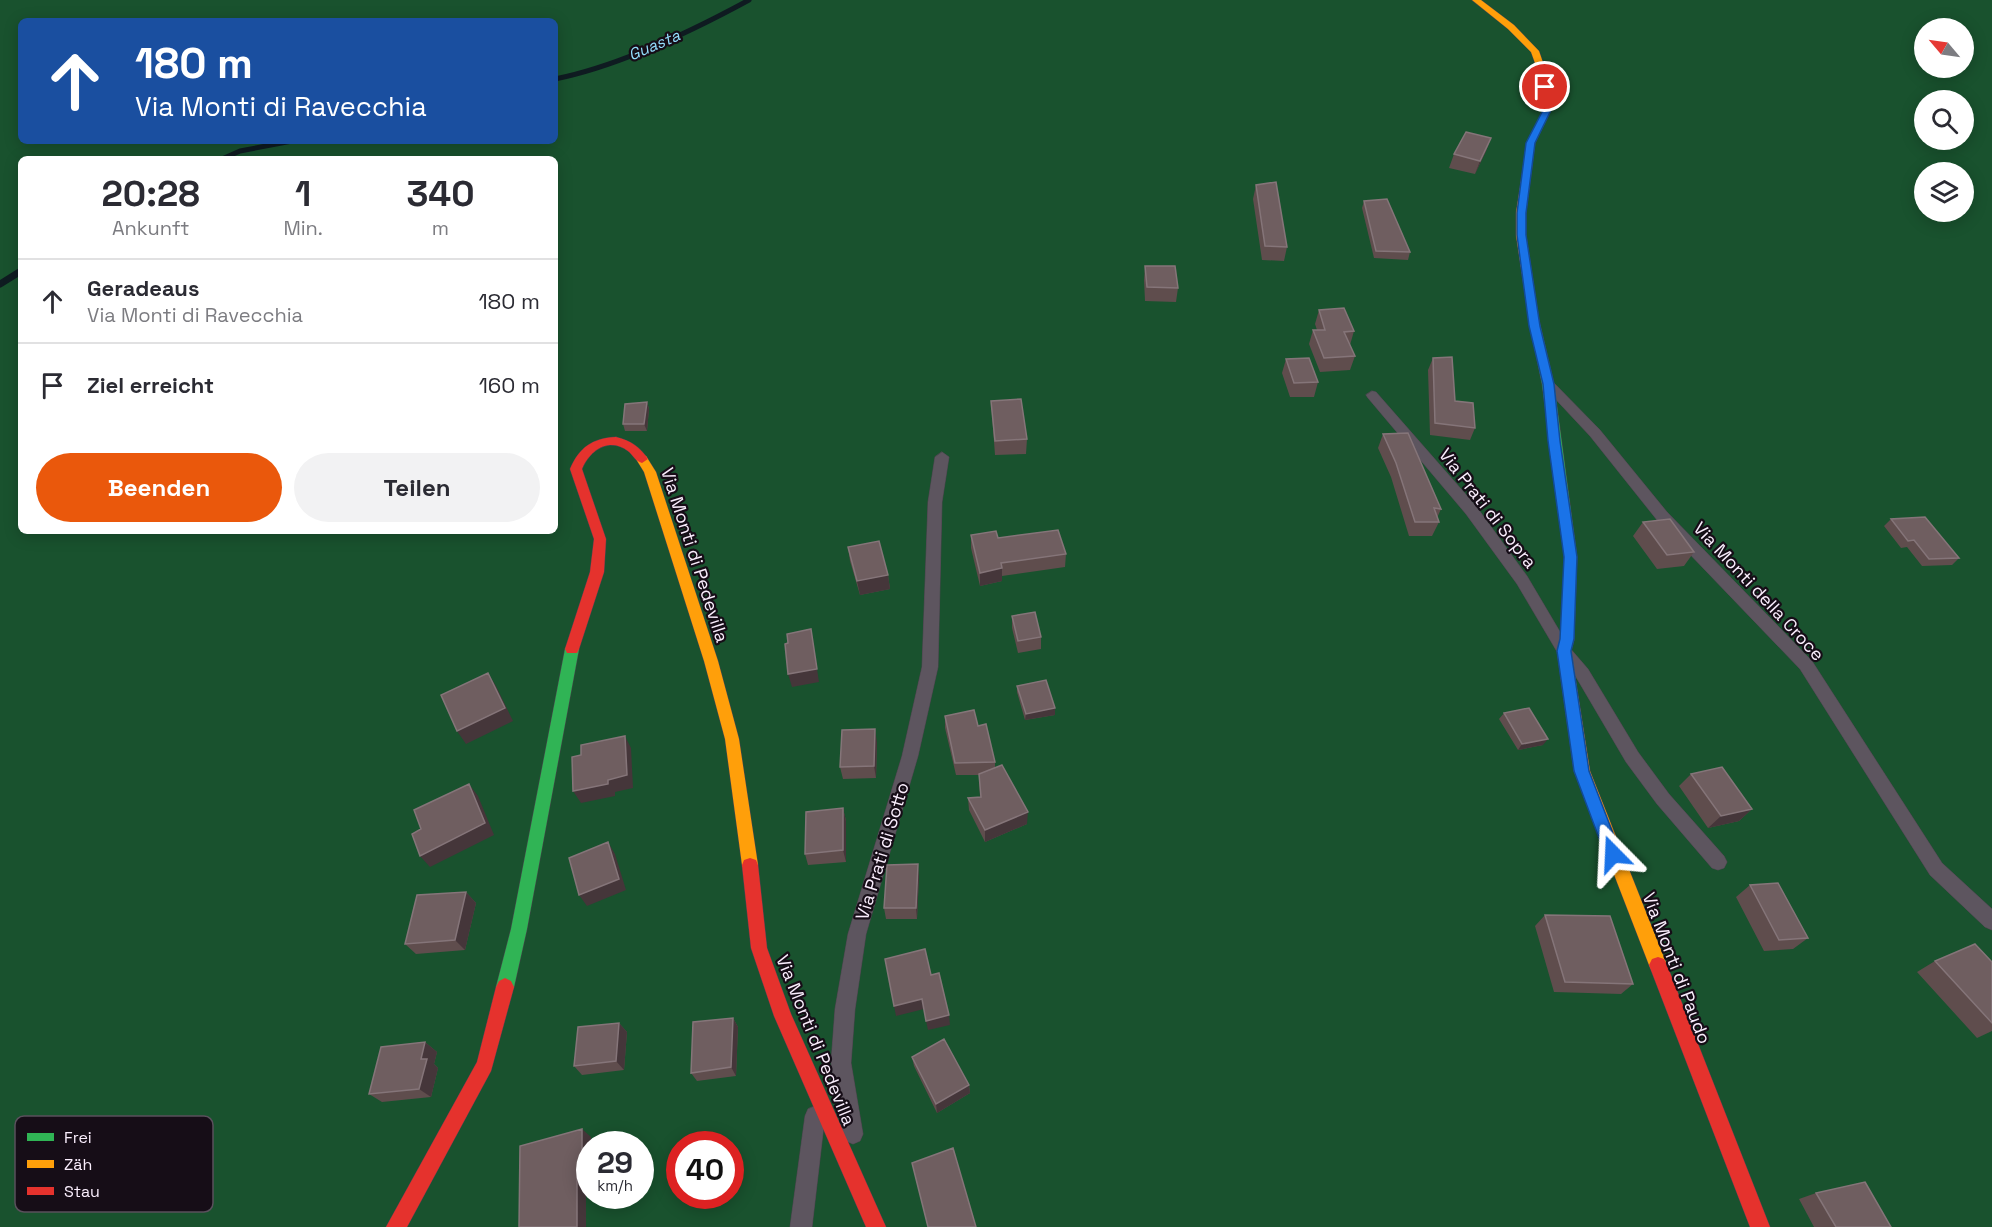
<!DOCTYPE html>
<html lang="de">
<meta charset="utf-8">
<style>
:root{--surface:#fff;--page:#f2f2f3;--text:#2b2b33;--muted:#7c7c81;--line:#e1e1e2;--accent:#ea580c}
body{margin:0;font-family:"Space Grotesk",sans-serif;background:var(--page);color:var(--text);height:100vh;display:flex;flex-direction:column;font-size:22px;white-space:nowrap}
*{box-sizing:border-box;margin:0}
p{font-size:20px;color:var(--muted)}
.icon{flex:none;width:33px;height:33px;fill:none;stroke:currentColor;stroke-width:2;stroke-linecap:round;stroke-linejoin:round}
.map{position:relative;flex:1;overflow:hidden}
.drawer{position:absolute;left:18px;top:156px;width:540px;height:378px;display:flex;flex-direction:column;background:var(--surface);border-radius:9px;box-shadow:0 3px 15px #0003}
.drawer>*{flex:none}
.banner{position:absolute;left:18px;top:18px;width:540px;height:126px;border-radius:9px;box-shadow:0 3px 15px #0003;background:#1a4fa0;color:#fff;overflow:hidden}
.needle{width:39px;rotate:299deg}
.fabs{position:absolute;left:1914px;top:18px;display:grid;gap:12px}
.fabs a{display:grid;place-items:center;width:60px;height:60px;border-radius:50%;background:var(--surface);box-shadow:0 3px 15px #0003;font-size:30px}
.speed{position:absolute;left:576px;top:1131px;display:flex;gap:12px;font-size:30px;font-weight:700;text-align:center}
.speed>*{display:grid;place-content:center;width:78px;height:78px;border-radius:50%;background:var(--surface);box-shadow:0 3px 15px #0003;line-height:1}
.speed small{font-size:15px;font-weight:400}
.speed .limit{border:9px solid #d22;background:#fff;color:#111}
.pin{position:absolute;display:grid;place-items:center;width:51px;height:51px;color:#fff;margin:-26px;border:3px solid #fff;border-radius:50%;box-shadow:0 2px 6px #0007}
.me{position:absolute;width:66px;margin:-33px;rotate:339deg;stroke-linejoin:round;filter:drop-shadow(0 0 4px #0008)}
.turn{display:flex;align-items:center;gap:21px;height:126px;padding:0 18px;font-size:27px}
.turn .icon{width:78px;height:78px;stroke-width:2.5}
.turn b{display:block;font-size:42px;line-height:51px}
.eta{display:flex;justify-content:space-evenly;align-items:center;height:102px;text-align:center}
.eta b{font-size:36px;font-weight:800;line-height:42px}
.primary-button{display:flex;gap:12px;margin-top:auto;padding:12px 18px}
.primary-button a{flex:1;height:69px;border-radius:36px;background:var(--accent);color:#fff;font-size:24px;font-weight:800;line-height:69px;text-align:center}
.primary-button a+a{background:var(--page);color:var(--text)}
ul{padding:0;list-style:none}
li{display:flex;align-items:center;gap:18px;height:84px;padding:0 18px;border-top:2px solid var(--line)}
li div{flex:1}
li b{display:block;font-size:22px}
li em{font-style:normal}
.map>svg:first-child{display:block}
</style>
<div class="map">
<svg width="1992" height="1227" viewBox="0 0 1992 1227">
<rect width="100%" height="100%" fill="#302532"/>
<path fill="#19522e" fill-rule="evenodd" d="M0,0H1992V1227H0ZM21,21H555V141H21ZM1924,28H1964V68H1924ZM1924,100H1964V140H1924ZM21,159H555V531H21ZM1924,172H1964V212H1924ZM590,1144H640V1196H590ZM680,1144H730V1196H680Z"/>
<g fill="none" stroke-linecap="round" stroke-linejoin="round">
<path stroke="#0f1b21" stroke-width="5" d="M555,79C619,66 692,31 749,0
M222,159L240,151L292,141"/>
<path stroke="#0f1b21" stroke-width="7" d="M0,284L21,271"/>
<g stroke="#4d444f" stroke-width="1">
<path id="lane" d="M1550,382L1554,383L1600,430L1667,512L1812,661L1942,863L1992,909V930L1985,927L1930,875L1800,669L1657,520L1590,436L1546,389L1544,386L1546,383Z
M1372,391L1376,392L1476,506L1527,576L1569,647L1588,669L1638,752L1669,794L1724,856L1727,862L1724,868L1718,870L1712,868L1657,804L1626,762L1576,677L1559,655L1517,584L1466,514L1368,398L1366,395Z
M942,452L949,457L942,502L938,667L918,756L866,934L855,1009L851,1063L863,1134L860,1141L853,1144L846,1141L843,1134L831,1063L835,1009L848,934L902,756L922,667L928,502L935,457Z
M815,1106L822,1109L825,1116L812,1227H790L805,1116L808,1109Z"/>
</g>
<g stroke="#4d444f" stroke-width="1">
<path id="fast" d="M1534,317L1539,320L1554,384L1577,557L1574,640L1572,644H1562L1560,640L1565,557L1542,384L1529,320Z
M572,643L577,645L579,649L527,929L514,987L511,993L505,996L499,993L496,987L511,929L565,649L567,645Z"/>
</g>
<g stroke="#4d444f" stroke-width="1">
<path id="slow" d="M1472,0H1481L1514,25L1539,51L1547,74L1551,110L1535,143L1526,213V235L1539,320L1534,323L1529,320L1516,235V213L1527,143L1543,110L1539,74L1531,52L1508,29Z
M642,455L646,456L656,472L718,661L739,739L758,865L756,870L750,872L744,870L742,865L725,739L704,661L644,472L636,459Z
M1567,635L1572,636L1574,640L1571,651L1590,771L1667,965L1664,971L1658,973L1652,971L1649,965L1574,771L1557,651L1562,636Z"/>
</g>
<g stroke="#4d444f" stroke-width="1">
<path id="jam" d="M616,437C631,441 639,446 648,459L642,463C635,461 633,455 628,451C609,437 590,450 582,469L606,539L604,572L579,649L577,653H567L565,649L590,572L594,539L570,469C579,448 592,438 616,437Z
M750,858L756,860L758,865L767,948L791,1014L886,1227H866L774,1016L751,948L742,865L744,860Z
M1658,957L1664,959L1667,965L1770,1227H1750L1649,965L1652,959Z
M505,978L511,981L514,987L491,1071L407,1227H386L477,1062L496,987L499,981Z"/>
</g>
<use href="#lane" fill="#5d555f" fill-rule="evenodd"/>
<use href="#fast" fill="#30b455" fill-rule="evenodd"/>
<use href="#slow" fill="#ff9f0a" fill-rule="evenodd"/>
<use href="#jam" fill="#e5322d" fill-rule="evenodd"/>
</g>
<path fill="#5f4d4d" d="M1491,138L1486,151L1475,174L1449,168L1454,154Z
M1256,185L1287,247L1284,261L1262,260L1253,199Z
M1364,201L1410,252L1408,260L1374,258L1362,208Z
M1145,266L1178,288L1176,302L1145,301L1144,280Z
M1319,310L1354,331L1350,345L1355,356L1350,370L1320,372L1309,344L1313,330H1317L1315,324Z
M1433,358L1455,401L1475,428L1470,440L1430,435L1428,370Z
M1286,359L1318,382L1314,397H1290L1282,373Z
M991,401L1027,439L1026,454L995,455L992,415Z
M647,402L649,409L647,431H625L623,424Z
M1383,434L1441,509L1437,518L1439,522L1432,536H1409L1391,477L1378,448Z
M1891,519L1959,558L1952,565L1922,566L1907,547L1901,548L1884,526Z
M1643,522L1694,552L1684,566L1657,569L1633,536Z
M971,535L998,538L1066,554L1065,567L1002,576V581L980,586L971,548Z
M848,547L888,575L890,589L860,595L850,561Z
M1012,616L1041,637V649L1018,653L1012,628Z
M1017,686L1055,715L1025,720L1017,692Z
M1504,713L1543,745L1518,750L1499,719Z
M945,716L978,726L995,762V768L1027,824L985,842L969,810L968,798L980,797L979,775H956L945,728Z
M877,742L876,778L843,779L840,767Z
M1691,774L1752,809L1739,821L1708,828L1679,786Z
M843,808L846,821V862L808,865L805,854Z
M919,876L917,919H886L884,908Z
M1750,885L1808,938L1793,949L1764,951L1736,897Z
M466,892L476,903L465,950L416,954L405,944Z
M1545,915L1633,984L1621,994L1554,992L1535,926Z
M1935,961L1992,962V1031L1977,1038L1917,972Z
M733,1018L738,1027L736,1076L697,1081L691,1073Z
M619,1023L627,1032L624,1070L582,1075L574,1066Z
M425,1042L437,1052L434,1064L438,1068L431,1097L382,1102L369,1094Z
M912,1057L969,1085L970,1093L937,1113L914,1066Z
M1816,1193L1891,1227H1814L1799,1199Z"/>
<path fill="#45363a" d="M1491,138L1486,151L1475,174L1480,161Z
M647,402L649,409L647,431L644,424Z
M1002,568V581L980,586V573Z
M888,575L890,589L860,595L857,581Z
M811,629L819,682L792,687L788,674Z
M488,673L496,686L513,721L466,744L457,731Z
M1055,708V715L1025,720L1026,714Z
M875,729L877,742L876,778L874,766Z
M625,736L631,748L633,788L615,792V796L581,803L573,791Z
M1548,739L1543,745L1518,750L1522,744Z
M469,784L478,796L494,835L430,867L420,856Z
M843,808L846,821V862L843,850Z
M1752,809L1739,821L1708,828L1721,816Z
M1028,812L1027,824L985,842V830Z
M608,842L615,854L626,890L587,906L579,895Z
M918,864L919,876L917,919L916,908Z
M466,892L476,903L465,950L455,940Z
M922,999L924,1009L896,1016L894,1006Z
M949,1015L950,1025L928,1030L926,1021Z
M733,1018L738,1027L736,1076L731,1067Z
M619,1023L627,1032L624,1070L616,1061Z
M425,1042L437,1052L434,1064L438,1068L431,1097L419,1089L421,1059Z
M969,1085L970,1093L937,1113L936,1104Z
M582,1129L591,1137V1144H590V1175L586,1176V1227H577V1169Z"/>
<path fill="#6f5e60" stroke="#857579" stroke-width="1.5" d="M1466,132L1491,138L1480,161L1454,154Z
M1276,182L1287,247L1265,246L1256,185Z
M1387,199L1410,252L1376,251L1364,201Z
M1145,266H1175L1178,288L1147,287Z
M1344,308L1354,331L1344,332L1355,356L1324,358L1313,330H1325L1319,310Z
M1452,357L1455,401L1473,403L1475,428L1435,423L1433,358Z
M1309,358L1318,382L1294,383L1286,359Z
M1021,399L1027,439L995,441L991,401Z
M647,402L644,424H623L625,404Z
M1408,433L1441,509L1434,508L1439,522H1415L1396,463L1383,434Z
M1925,517L1959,558L1929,559L1914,540L1908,541L1891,519Z
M1670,519L1694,552L1667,555L1643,522Z
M1058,530L1066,554L1001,563L1002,568L980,573L971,535L996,531L998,538Z
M879,541L888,575L857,581L848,547Z
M1035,612L1041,637L1018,641L1012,616Z
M811,629L817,669L788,674L785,644L788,643L787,634Z
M488,673L505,708L457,731L441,695Z
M1046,680L1055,708L1026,714L1017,686Z
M1529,708L1548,739L1522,744L1504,713Z
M974,710L978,726L986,724L995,762L955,763L945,716Z
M875,729L874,766L840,767L842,730Z
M625,736L627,775L608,780V784L573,791L572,757L581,755V745Z
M1002,765L1028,812L985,830L968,798L981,797L979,774Z
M1722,767L1752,809L1721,816L1691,774Z
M469,784L485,823L420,856L412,834L421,829L414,810Z
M843,808V850L805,854L806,812Z
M608,842L619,879L579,895L569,858Z
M918,864L916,908H884L887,865Z
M1778,883L1808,938L1779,940L1750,885Z
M466,892L455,940L405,944L417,895Z
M1545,915L1610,916L1633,984L1565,982Z
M1975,944L1992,962V1023L1935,961Z
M925,949L931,975L939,973L949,1015L926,1021L922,999L894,1006L885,959Z
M733,1018L731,1067L691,1073L693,1022Z
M619,1023L616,1061L574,1066L578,1027Z
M944,1039L969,1085L936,1104L912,1057Z
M425,1042L421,1059H427L419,1089L369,1094L381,1047Z
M582,1129V1168L577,1169V1227H519L520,1146Z
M953,1148L976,1227H928L912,1163Z
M1865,1182L1891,1227H1836L1816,1193Z"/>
<path fill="#1a73e8" stroke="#114b97" stroke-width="1.5" d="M1545,85L1549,87L1551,110L1535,143L1526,213V235L1540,326L1554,384L1560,441L1577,557L1574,639L1571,651L1589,771L1621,854L1619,859L1613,861L1608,859L1605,854L1574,771L1557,651L1560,639L1564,557L1548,441L1543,384L1529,326L1517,235V213L1526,143L1543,110L1541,87Z"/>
<g text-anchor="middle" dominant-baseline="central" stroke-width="4.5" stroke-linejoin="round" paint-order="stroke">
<g font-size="16" font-style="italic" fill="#93defc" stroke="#160d17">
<text transform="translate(654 45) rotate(-23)">Guasta</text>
</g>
<g font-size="18" fill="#faeefd" stroke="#160d17">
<text transform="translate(1488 508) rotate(52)">Via Prati di Sopra</text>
<text transform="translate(695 555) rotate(72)">Via Monti di Pedevilla</text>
<text transform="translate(1759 591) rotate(47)">Via Monti della Croce</text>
<text transform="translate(882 851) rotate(-73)">Via Prati di Sotto</text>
<text transform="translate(1677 968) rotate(69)">Via Monti di Paudo</text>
<text transform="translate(816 1040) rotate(68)">Via Monti di Pedevilla</text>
</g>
</g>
<rect x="15" y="1116" width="198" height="96" rx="9" fill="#160d17" stroke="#5a505c" stroke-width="1.5"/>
<rect x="27" y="1133" width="27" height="8" fill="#30b455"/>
<rect x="27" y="1160" width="27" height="8" fill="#ff9f0a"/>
<rect x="27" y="1187" width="27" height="8" fill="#e5322d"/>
<g font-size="16" fill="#faeefd">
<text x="64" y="1143">Frei</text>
<text x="64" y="1170">Zäh</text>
<text x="64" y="1197">Stau</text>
</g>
</svg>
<div class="fabs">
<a><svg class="needle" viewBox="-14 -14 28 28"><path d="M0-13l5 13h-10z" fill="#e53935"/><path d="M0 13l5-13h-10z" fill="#7c7c81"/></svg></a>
<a><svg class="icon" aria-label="search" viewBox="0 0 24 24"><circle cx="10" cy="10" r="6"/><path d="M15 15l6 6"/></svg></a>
<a><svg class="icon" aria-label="layers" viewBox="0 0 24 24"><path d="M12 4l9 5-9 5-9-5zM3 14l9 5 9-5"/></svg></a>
</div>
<div class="speed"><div>29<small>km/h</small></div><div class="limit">40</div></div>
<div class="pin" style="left:1545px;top:87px;background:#d93025"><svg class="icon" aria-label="arrive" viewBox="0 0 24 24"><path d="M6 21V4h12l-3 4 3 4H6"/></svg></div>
<svg class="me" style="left:1613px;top:854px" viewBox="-20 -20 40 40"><path d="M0-17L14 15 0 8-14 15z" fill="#1a73e8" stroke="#fff" stroke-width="4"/></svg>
<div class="banner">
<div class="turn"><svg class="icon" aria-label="ahead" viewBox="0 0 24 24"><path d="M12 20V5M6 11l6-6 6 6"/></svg><div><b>180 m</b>Via Monti di Ravecchia</div></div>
</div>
<section class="drawer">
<div class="eta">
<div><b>20:28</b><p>Ankunft</p></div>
<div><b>1</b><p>Min.</p></div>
<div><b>340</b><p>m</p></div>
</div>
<ul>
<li><svg class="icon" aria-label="ahead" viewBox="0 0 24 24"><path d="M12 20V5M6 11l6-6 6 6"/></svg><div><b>Geradeaus</b><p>Via Monti di Ravecchia</p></div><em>180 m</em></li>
<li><svg class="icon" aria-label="arrive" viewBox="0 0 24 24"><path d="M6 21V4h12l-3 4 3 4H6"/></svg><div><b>Ziel erreicht</b></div><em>160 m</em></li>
</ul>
<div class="primary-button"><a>Beenden</a><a>Teilen</a></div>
</section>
</div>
